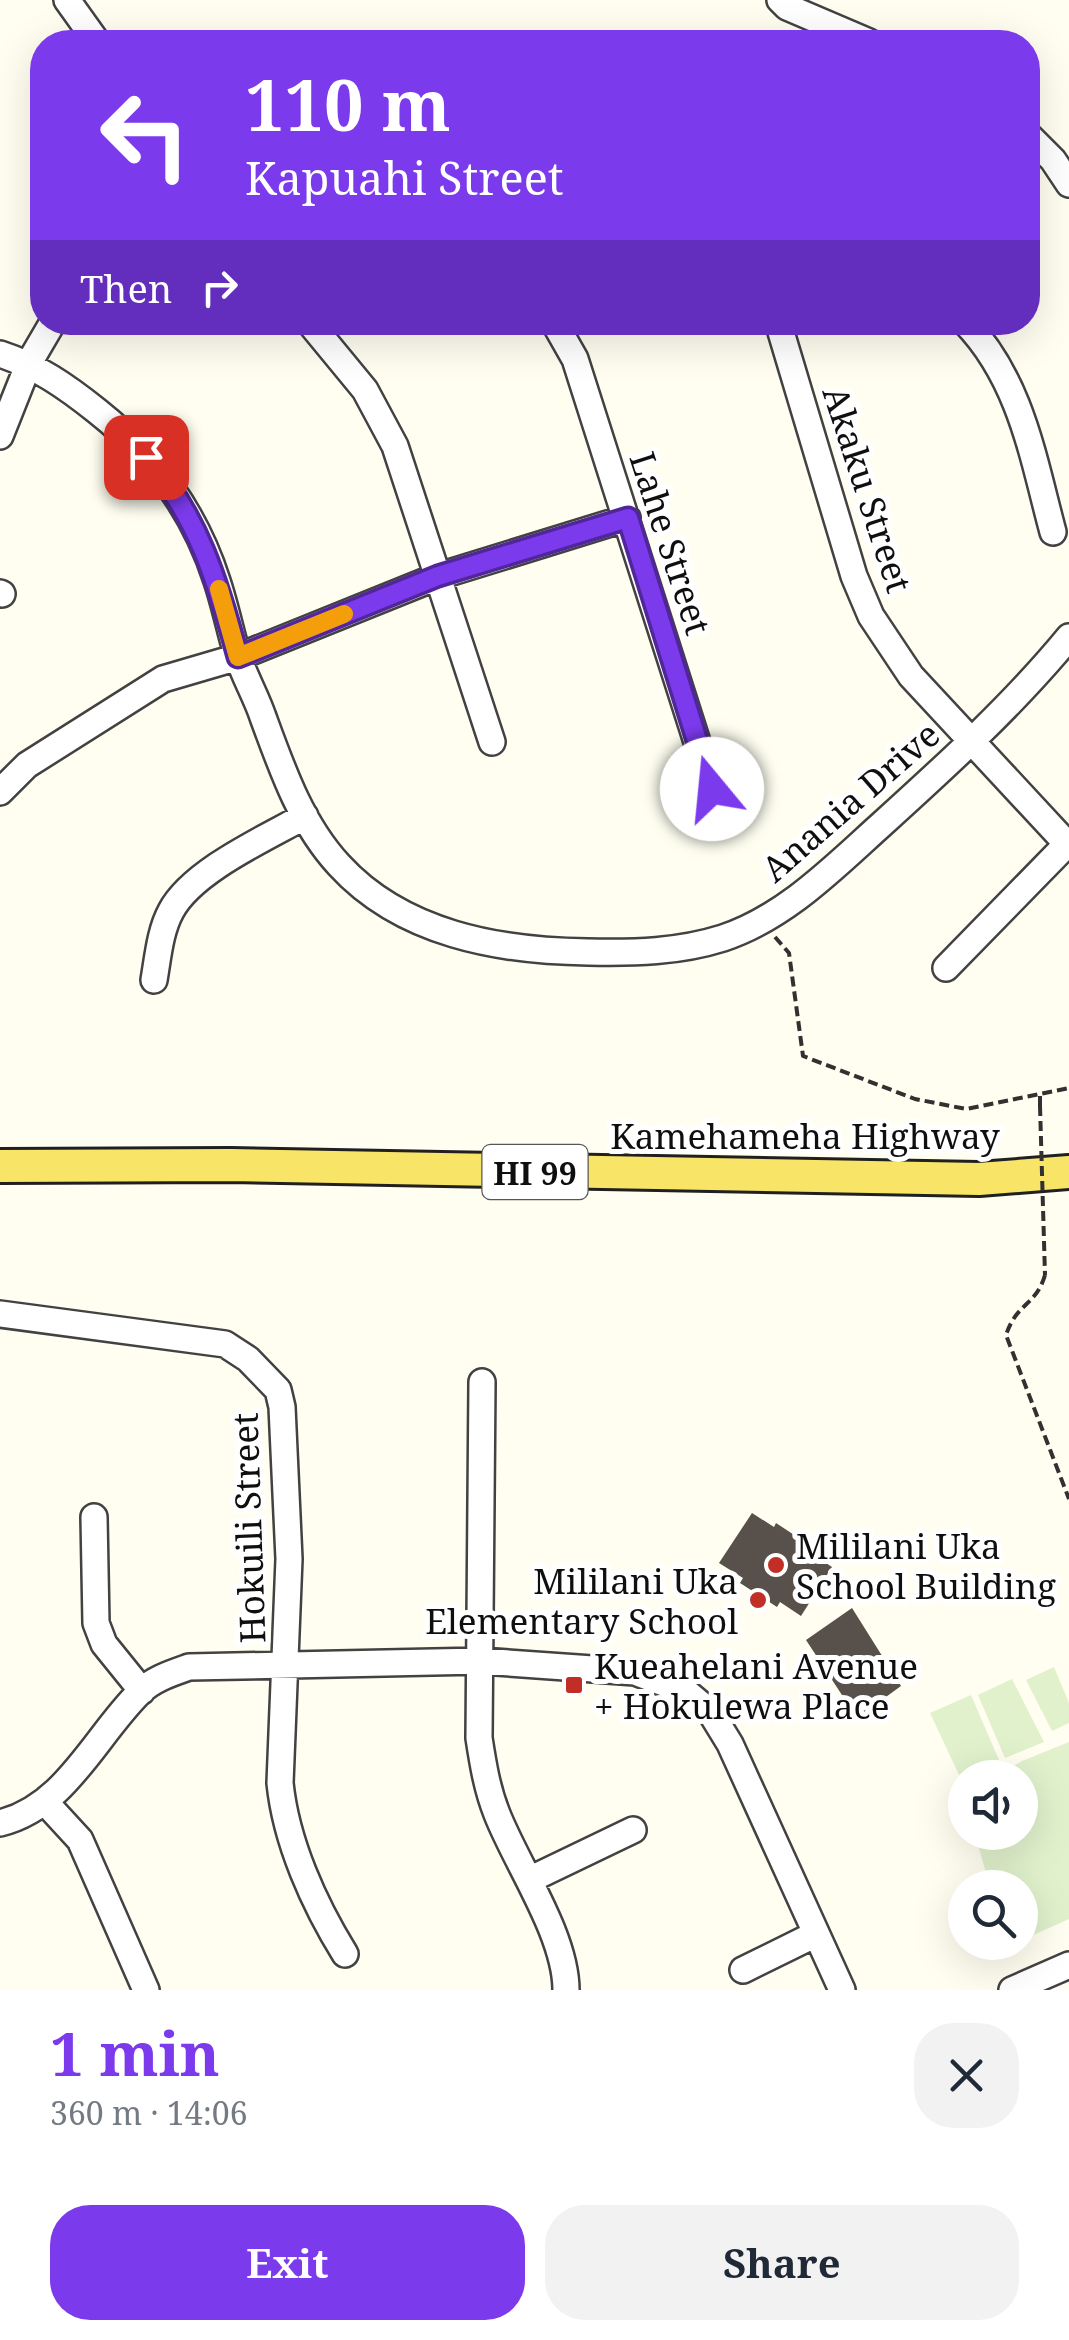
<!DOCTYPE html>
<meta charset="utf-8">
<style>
:root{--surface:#fff;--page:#f2f2f3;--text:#1f2937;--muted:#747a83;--accent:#7c3aed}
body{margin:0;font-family:"Noto Serif",serif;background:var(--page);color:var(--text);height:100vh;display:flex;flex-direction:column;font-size:38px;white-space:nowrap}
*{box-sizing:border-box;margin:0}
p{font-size:32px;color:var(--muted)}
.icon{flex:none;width:55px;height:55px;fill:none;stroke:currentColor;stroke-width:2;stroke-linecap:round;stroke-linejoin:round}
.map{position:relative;height:1990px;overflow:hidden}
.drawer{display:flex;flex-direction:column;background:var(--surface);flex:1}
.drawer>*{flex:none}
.hud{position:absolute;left:30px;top:30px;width:1010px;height:305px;border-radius:40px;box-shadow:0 10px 40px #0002;background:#7c3aed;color:#fff;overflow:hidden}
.controls{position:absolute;left:948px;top:1760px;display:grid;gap:20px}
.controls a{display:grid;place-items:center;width:90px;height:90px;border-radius:50%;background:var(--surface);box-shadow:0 10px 40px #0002;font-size:50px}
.pin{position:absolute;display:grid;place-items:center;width:85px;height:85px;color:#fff;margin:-42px;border-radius:20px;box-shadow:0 5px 15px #0006}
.me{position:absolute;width:110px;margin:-55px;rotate:343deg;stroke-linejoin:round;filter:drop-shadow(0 0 8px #0008)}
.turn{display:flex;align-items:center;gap:35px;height:210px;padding:0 50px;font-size:45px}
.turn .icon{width:130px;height:130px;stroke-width:2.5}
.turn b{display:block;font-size:70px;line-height:85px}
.then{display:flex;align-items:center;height:95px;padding:0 50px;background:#0003;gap:20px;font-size:38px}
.round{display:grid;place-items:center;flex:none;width:105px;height:105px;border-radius:40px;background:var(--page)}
.summary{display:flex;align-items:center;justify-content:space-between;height:170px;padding:0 50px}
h1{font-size:60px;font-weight:700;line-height:75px;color:var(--accent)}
.button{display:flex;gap:20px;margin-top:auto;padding:20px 50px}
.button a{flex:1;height:115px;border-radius:40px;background:var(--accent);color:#fff;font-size:40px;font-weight:700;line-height:115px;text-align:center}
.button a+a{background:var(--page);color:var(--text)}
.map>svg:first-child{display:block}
</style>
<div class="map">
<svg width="1069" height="1990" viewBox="0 0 1069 1990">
<rect width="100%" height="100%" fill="#fffef1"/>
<path fill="#e0f1cc" d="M1054,1667L1069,1703V1723L1052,1731L1026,1680Z
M1012,1679L1044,1742L1005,1758L978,1695Z
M971,1695L999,1760L960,1777L930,1713Z
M1069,1742V1919L1020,1941V1888L990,1887L977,1841L978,1833L1020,1832V1778L995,1777L1022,1761Z"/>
<path fill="#58514b" d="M752,1513L774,1527L776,1523L814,1548L811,1553L832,1567L801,1616L780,1602L777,1607L740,1583L743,1578L719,1563Z
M852,1608L901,1686L857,1718L806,1640Z"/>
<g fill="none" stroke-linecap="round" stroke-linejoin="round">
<g stroke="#424242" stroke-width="30">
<path id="minor" d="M67,0L97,42
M780,0L787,7L869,42
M1028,135L1053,160L1069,184
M309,322L365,390L395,446L492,742
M554,322L575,359L712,789
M778,322L854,576L871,616L911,676L1069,846
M965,322C1021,380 1033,458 1053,532
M0,354C37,366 67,387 97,411C154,456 195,512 217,581C225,605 230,630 237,654C244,676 256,696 263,717C282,769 301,824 339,865C402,934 499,951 588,952C634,953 679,952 723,938C786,917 834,867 882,824C947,765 1013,705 1069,637
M0,436L29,363L53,322
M0,593L2,594
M0,792L27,765L163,679L238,657L439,576L627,518
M946,968L1069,842
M154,980C158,957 160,931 171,911C192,871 266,838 305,816
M0,1314L225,1344L248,1359L278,1390L282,1407L289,1559L280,1783C286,1842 314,1904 345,1954
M482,1382L479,1738C483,1764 487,1789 497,1814C517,1865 566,1935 566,1990
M94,1517L96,1623L104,1644L142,1691
M46,1803L80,1840L146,1990
M0,1823C66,1807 95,1736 140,1692C153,1679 172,1673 189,1667L481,1661L635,1672L685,1691L711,1713L730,1744L842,1990
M529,1880L633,1830
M743,1970L814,1935
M1012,1990L1069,1965"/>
</g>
<g stroke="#202020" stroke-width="38">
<path id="major" d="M0,1166L231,1165L979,1179L1069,1172"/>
</g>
<path stroke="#313131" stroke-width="4" stroke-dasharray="10 5" stroke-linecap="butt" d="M775,937L789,953L803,1056L915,1099L966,1109L1069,1088
M1040,1106V1093
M1045,1275C1036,1306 1017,1302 1006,1335L1069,1499"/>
<use href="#minor" stroke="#fff" stroke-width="25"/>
<use href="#major" stroke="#f8e467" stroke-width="32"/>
<path stroke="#313131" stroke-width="4" stroke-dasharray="10 5" stroke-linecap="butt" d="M1040,1106L1045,1275"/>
</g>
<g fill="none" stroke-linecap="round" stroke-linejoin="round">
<g stroke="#51269a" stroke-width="25">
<path id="route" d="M146,457C198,515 218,583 238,657L438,576L628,518L712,789"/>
</g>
<use href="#route" stroke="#7c3aed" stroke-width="18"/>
<path stroke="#f59e0b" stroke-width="18" d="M219,589L238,657L344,614"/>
</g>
<g fill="#c02e26" stroke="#fff" stroke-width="4">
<circle cx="776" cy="1565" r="10"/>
<circle cx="758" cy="1600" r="10"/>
<rect x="564" y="1675" width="20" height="20" rx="5"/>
</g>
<g text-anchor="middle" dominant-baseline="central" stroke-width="10" stroke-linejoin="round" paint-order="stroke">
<rect fill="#fff" stroke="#575757" stroke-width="2.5" x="482.5" y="1145" width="105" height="54" rx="8"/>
<g font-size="32" font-weight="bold" fill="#0f0f0f">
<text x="535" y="1172">HI 99</text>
</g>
<g font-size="35" fill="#0f0f0f" stroke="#fff">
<text transform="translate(868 489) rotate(72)">Akaku Street</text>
<text transform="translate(671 543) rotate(72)">Lahe Street</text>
<text transform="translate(850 801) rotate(-41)">Anania Drive</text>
<text x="805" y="1135">Kamehameha Highway</text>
<text transform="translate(248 1528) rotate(-92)">Hokuili Street</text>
</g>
<g font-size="35" fill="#0f0f0f" stroke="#fff" text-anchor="start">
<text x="796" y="1545">Mililani Uka<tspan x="796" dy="40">School Building</tspan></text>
<text x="738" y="1580" text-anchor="end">Mililani Uka<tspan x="738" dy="40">Elementary School</tspan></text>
<text x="594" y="1665">Kueahelani Avenue<tspan x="594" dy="40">+ Hokulewa Place</tspan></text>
</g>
</g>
</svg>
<div class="controls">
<a><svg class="icon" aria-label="sound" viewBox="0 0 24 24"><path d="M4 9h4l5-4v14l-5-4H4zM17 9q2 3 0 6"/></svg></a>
<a><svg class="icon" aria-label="search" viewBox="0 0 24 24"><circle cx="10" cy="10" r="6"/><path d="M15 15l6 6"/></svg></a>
</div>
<div class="pin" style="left:146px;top:457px;background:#d93025"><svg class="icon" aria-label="arrive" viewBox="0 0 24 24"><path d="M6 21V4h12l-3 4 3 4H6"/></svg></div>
<svg class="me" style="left:712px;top:789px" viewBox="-20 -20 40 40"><circle r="19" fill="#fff"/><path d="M0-13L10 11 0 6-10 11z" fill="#7c3aed"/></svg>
<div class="hud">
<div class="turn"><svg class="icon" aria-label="left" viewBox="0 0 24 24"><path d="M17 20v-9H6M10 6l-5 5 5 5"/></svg><div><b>110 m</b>Kapuahi Street</div></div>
<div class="then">Then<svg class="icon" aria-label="right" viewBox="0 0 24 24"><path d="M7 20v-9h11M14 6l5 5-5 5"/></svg></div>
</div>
</div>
<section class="drawer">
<div class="summary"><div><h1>1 min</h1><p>360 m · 14:06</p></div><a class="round"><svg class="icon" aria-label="close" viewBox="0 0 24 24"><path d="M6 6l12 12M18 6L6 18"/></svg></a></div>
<div class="button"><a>Exit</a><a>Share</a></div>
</section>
